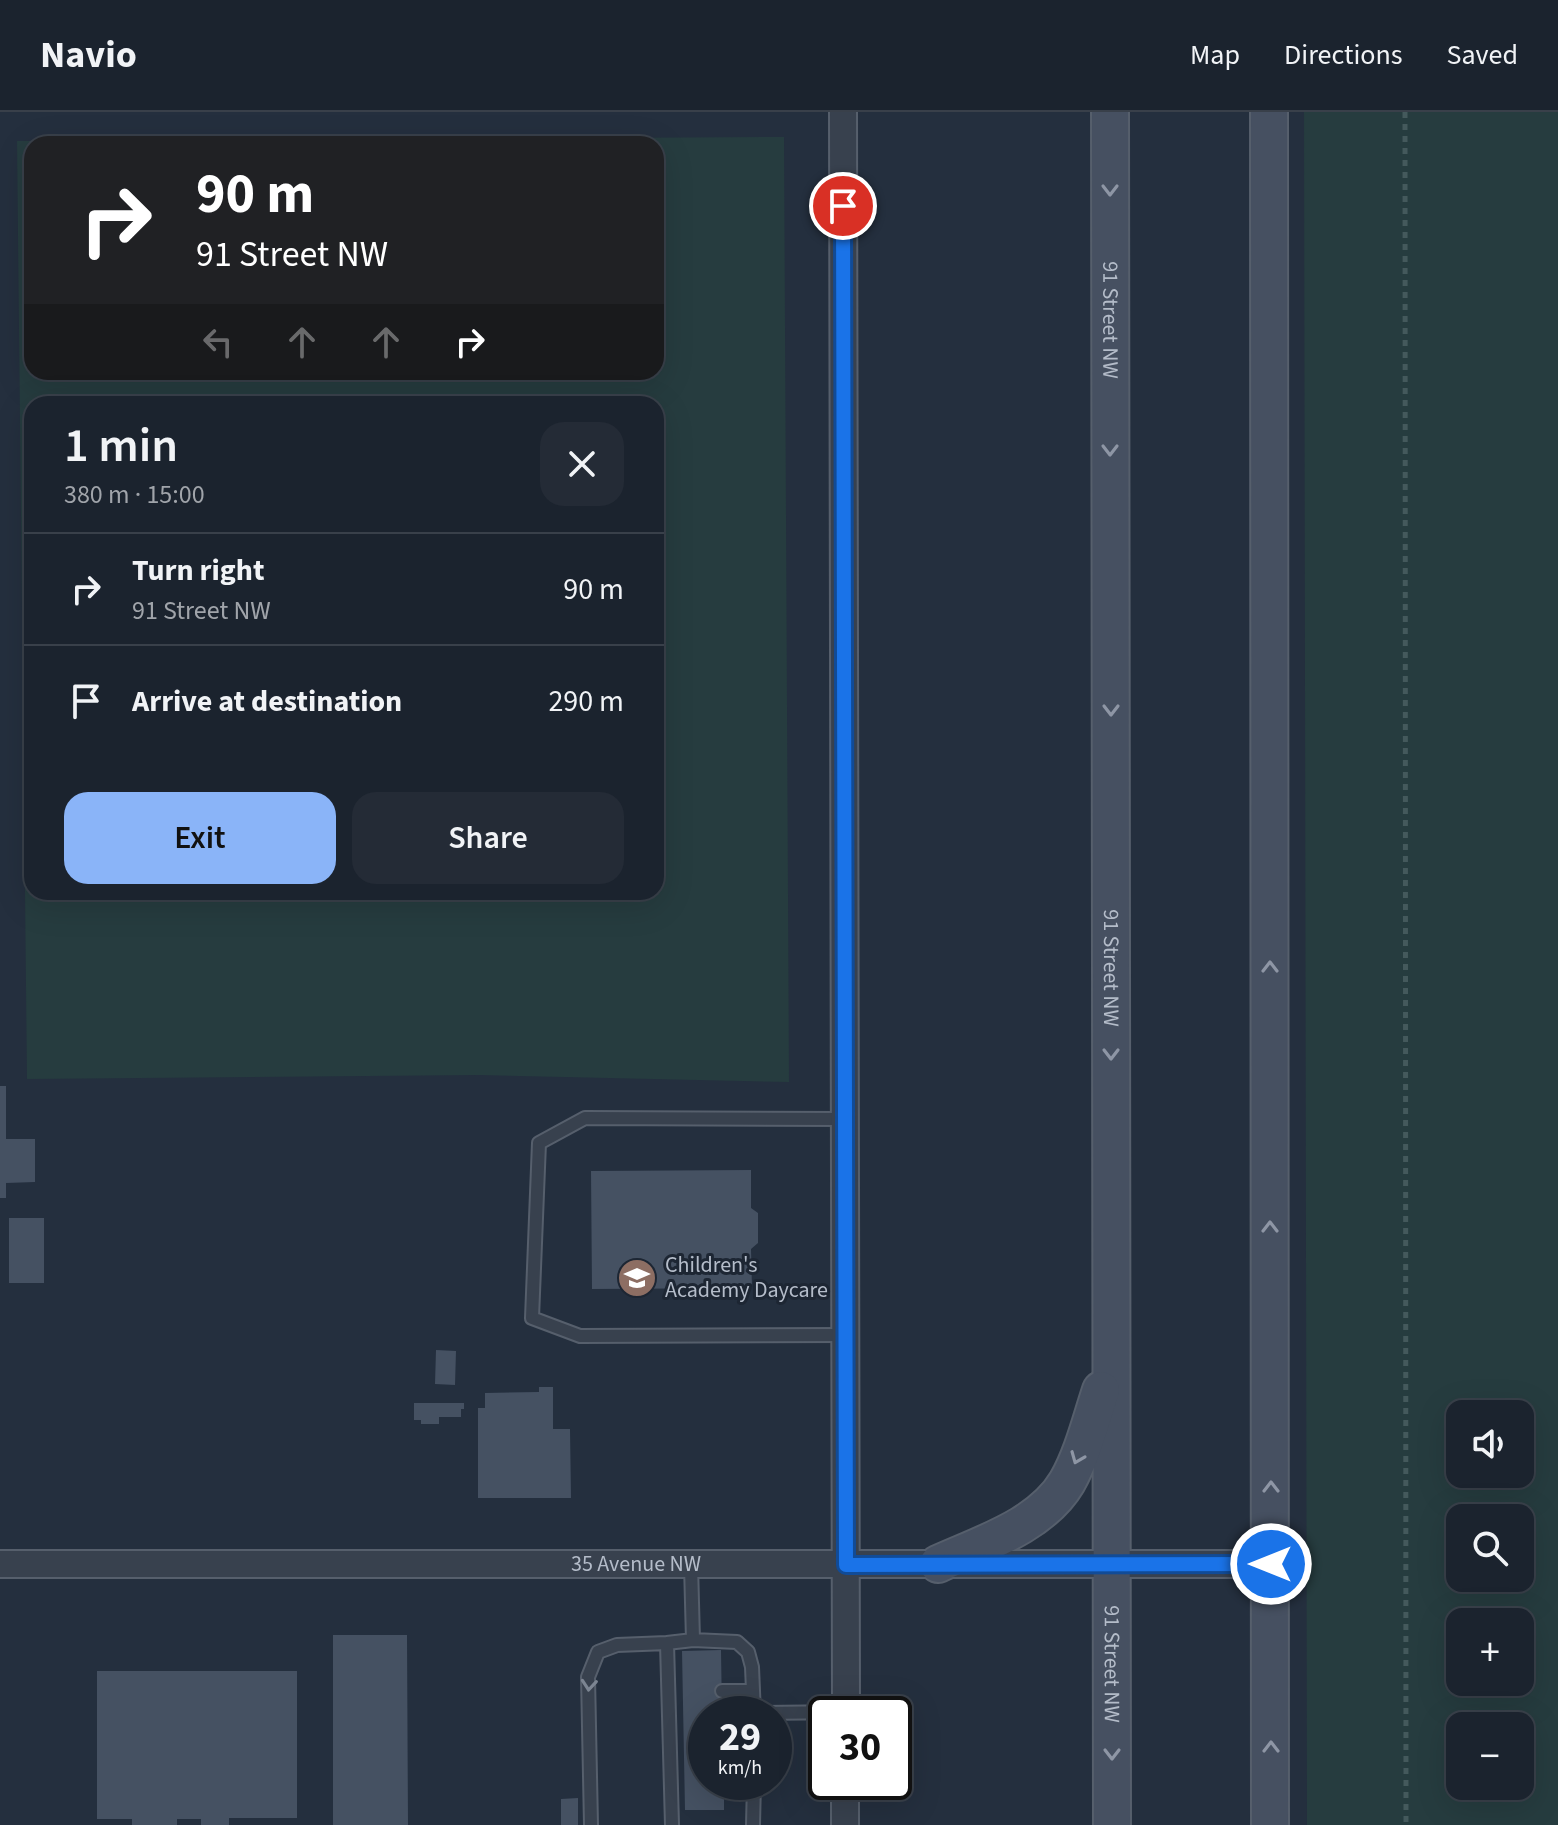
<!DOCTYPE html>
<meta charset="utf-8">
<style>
:root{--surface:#1b232e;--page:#242b36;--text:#f1f3f6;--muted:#a0a4aa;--line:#39404a;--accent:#8ab4f8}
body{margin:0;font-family:"Source Sans 3",sans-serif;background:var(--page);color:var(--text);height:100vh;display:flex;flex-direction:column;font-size:30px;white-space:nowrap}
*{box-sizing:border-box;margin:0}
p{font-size:26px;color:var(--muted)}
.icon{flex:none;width:44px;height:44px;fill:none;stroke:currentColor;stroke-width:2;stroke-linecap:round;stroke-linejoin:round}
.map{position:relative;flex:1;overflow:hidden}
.side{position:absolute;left:24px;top:284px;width:640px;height:504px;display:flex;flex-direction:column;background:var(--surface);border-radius:24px;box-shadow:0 8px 32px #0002,0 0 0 2px var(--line)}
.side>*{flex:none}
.banner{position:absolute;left:24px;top:24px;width:640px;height:244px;border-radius:24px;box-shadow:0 8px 32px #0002,0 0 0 2px var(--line);background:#202124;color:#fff;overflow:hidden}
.fabs{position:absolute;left:1446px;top:1288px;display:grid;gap:16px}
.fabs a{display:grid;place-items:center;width:88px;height:88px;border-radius:16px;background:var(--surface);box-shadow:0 8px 32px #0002,0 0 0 2px var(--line);font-size:40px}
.speed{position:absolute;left:688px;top:1584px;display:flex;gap:16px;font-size:40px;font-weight:700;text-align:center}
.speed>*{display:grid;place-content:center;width:104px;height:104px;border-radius:50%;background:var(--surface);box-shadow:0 8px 32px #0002,0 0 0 2px var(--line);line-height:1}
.speed small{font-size:20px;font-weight:400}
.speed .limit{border:4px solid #111;border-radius:12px;background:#fff;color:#111}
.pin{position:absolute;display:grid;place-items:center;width:68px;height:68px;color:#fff;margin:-34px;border:4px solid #fff;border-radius:50%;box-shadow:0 2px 8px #0007}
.me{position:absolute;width:88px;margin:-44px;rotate:270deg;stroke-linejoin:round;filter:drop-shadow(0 0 6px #0008)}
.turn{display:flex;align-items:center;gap:28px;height:168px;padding:0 40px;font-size:36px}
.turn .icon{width:104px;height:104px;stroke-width:2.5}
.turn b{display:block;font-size:56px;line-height:68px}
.lanes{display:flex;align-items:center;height:76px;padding:0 40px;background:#0003;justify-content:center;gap:40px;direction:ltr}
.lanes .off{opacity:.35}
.round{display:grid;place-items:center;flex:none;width:84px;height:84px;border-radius:24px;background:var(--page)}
.head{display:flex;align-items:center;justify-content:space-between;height:136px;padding:0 40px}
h1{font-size:48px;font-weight:600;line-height:60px}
.primary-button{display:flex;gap:16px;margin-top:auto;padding:16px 40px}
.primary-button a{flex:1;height:92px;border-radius:24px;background:var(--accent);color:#111;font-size:32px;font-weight:600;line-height:92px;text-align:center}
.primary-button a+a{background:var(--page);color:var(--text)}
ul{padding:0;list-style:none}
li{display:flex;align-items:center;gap:24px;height:112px;padding:0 40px;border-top:2px solid var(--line)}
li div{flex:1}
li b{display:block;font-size:30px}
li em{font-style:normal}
header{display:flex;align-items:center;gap:48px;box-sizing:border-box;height:112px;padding:0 40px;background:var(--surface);border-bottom:2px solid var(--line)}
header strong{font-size:38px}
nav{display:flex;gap:44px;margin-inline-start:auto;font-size:28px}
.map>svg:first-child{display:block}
</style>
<header>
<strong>Navio</strong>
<nav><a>Map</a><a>Directions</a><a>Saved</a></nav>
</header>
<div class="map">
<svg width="1558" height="1713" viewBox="0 0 1558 1713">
<rect width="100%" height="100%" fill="#242f3e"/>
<path fill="#263c3f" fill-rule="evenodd" d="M1304,0H1558V1713H1307ZM1460,1302H1520V1362H1460ZM1460,1406H1520V1466H1460ZM1460,1510H1520V1570H1460ZM1460,1614H1520V1674H1460Z
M784,25L789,970L479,963L27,967L17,29ZM32,32H656V260H32ZM32,292H656V780H32Z"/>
<path fill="#455162" d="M0,974H6V1027H35V1070L6,1071V1086H0Z
M751,1058V1096L758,1101V1131L751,1137L752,1176L592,1177L591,1059Z
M9,1106H44V1171H9Z
M436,1238L456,1239L455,1273L435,1272Z
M539,1275H553V1317H570L571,1386H478V1296H485V1281L539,1280Z
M414,1291H464V1297H461V1305H439V1312H421V1308H414Z
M333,1523H407L408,1713H333Z
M721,1538L722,1602H706V1670H724V1698H685L682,1539Z
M97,1559H297V1706H229V1713H201V1707H177V1713H132V1707H97Z
M578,1686V1713H561V1687Z"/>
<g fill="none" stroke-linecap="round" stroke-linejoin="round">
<g stroke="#565f6c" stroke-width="16">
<path id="service" d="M845,1007L585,1006L539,1031L532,1206L580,1224L846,1223
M691,1453L693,1528
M722,1579H753
M754,1601L846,1600
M591,1713L588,1565L598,1540L617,1533L667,1531
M672,1713L667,1531L693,1528L737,1530L748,1540L752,1555L754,1602
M753,1713L754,1670"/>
</g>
<g stroke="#565f6c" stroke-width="30">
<g id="minor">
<path d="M843,0L846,1602"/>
<path id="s1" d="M0,1452H1271"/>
<path d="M845,1713V1670"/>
</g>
</g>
<g stroke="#565f6c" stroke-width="40">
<g id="secondary">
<path id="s2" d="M1110,0L1112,1713"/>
<path d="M1269,0L1270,1713"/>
<path d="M938,1452C982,1432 1041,1414 1067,1370C1083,1342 1091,1308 1101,1278"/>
</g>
</g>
<path stroke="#44595c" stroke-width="5" stroke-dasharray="6 6" stroke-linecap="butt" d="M1405,0L1406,1713"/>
<use href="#service" stroke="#38414e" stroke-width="12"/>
<use href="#minor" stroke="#38414e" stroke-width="26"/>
<use href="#secondary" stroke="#465061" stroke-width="36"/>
</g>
<defs><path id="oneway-chevron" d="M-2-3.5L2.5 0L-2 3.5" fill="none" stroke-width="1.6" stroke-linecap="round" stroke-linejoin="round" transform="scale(2)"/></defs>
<g stroke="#8e96a5">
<use href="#oneway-chevron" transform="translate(1110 78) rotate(90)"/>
<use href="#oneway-chevron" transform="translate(1110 338) rotate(90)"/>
<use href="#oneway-chevron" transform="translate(1111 598) rotate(90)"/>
<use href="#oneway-chevron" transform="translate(1270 855) rotate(-90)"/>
<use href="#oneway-chevron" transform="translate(1111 942) rotate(90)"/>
<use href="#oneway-chevron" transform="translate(1270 1115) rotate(-90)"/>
<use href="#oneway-chevron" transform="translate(1077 1346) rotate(112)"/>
<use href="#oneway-chevron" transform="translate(1271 1375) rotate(-90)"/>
<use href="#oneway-chevron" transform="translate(1271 1635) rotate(-90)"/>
<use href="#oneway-chevron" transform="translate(1112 1642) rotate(90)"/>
</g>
<use stroke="#7c8592" href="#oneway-chevron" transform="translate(589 1573) rotate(95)"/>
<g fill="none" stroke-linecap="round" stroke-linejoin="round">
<g stroke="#114b97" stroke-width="20">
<path id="route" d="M843,94L846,1453L1271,1452"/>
</g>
<use href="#route" stroke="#1a73e8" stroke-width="14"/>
</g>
<defs>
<g id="school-disc" transform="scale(2)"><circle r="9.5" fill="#8d6e63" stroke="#1d2633"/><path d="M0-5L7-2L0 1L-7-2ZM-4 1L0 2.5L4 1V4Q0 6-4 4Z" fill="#fff"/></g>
</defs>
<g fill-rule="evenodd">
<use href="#school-disc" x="637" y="1166"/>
</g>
<g text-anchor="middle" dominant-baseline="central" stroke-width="6" stroke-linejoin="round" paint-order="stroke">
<g font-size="22" fill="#b4bcc9" stroke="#1d2633">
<text stroke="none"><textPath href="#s2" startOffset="208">91 Street NW</textPath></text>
<text stroke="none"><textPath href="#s2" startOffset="856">91 Street NW</textPath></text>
<text stroke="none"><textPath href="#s1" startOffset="636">35 Avenue NW</textPath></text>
<text stroke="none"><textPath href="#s2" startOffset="1552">91 Street NW</textPath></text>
</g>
<g font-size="22" fill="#b4bcc9" stroke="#1d2633" text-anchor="start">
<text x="665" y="1153">Children's<tspan x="665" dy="25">Academy Daycare</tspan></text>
</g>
</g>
</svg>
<div class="fabs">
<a><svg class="icon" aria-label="sound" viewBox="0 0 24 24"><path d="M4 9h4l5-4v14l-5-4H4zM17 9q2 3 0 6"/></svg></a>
<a><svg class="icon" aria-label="search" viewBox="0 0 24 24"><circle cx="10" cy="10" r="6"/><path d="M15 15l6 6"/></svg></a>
<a>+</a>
<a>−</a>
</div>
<div class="speed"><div>29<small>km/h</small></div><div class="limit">30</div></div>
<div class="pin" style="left:843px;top:94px;background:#d93025"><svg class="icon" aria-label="arrive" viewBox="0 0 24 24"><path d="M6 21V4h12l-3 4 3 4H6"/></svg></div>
<svg class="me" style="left:1271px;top:1452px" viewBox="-20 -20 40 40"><circle r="17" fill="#1a73e8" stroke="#fff" stroke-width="3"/><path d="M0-11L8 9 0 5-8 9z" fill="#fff"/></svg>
<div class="banner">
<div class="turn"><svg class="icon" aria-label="right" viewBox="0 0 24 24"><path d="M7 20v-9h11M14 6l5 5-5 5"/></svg><div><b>90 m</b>91 Street NW</div></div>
<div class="lanes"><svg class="icon off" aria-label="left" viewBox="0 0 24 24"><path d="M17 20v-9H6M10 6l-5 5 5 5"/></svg><svg class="icon off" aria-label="ahead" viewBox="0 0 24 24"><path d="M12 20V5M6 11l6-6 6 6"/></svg><svg class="icon off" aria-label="ahead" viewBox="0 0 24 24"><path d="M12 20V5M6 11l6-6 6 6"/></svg><svg class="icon" aria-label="right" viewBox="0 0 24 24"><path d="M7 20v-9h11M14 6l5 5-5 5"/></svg></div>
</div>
<section class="side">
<div class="head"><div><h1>1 min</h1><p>380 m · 15:00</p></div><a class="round"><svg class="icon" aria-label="close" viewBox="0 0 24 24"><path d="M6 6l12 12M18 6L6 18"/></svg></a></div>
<ul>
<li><svg class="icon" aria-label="right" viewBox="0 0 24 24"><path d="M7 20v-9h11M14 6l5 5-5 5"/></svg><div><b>Turn right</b><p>91 Street NW</p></div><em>90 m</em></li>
<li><svg class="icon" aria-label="arrive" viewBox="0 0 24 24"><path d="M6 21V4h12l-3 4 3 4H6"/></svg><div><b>Arrive at destination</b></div><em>290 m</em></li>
</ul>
<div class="primary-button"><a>Exit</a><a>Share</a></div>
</section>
</div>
